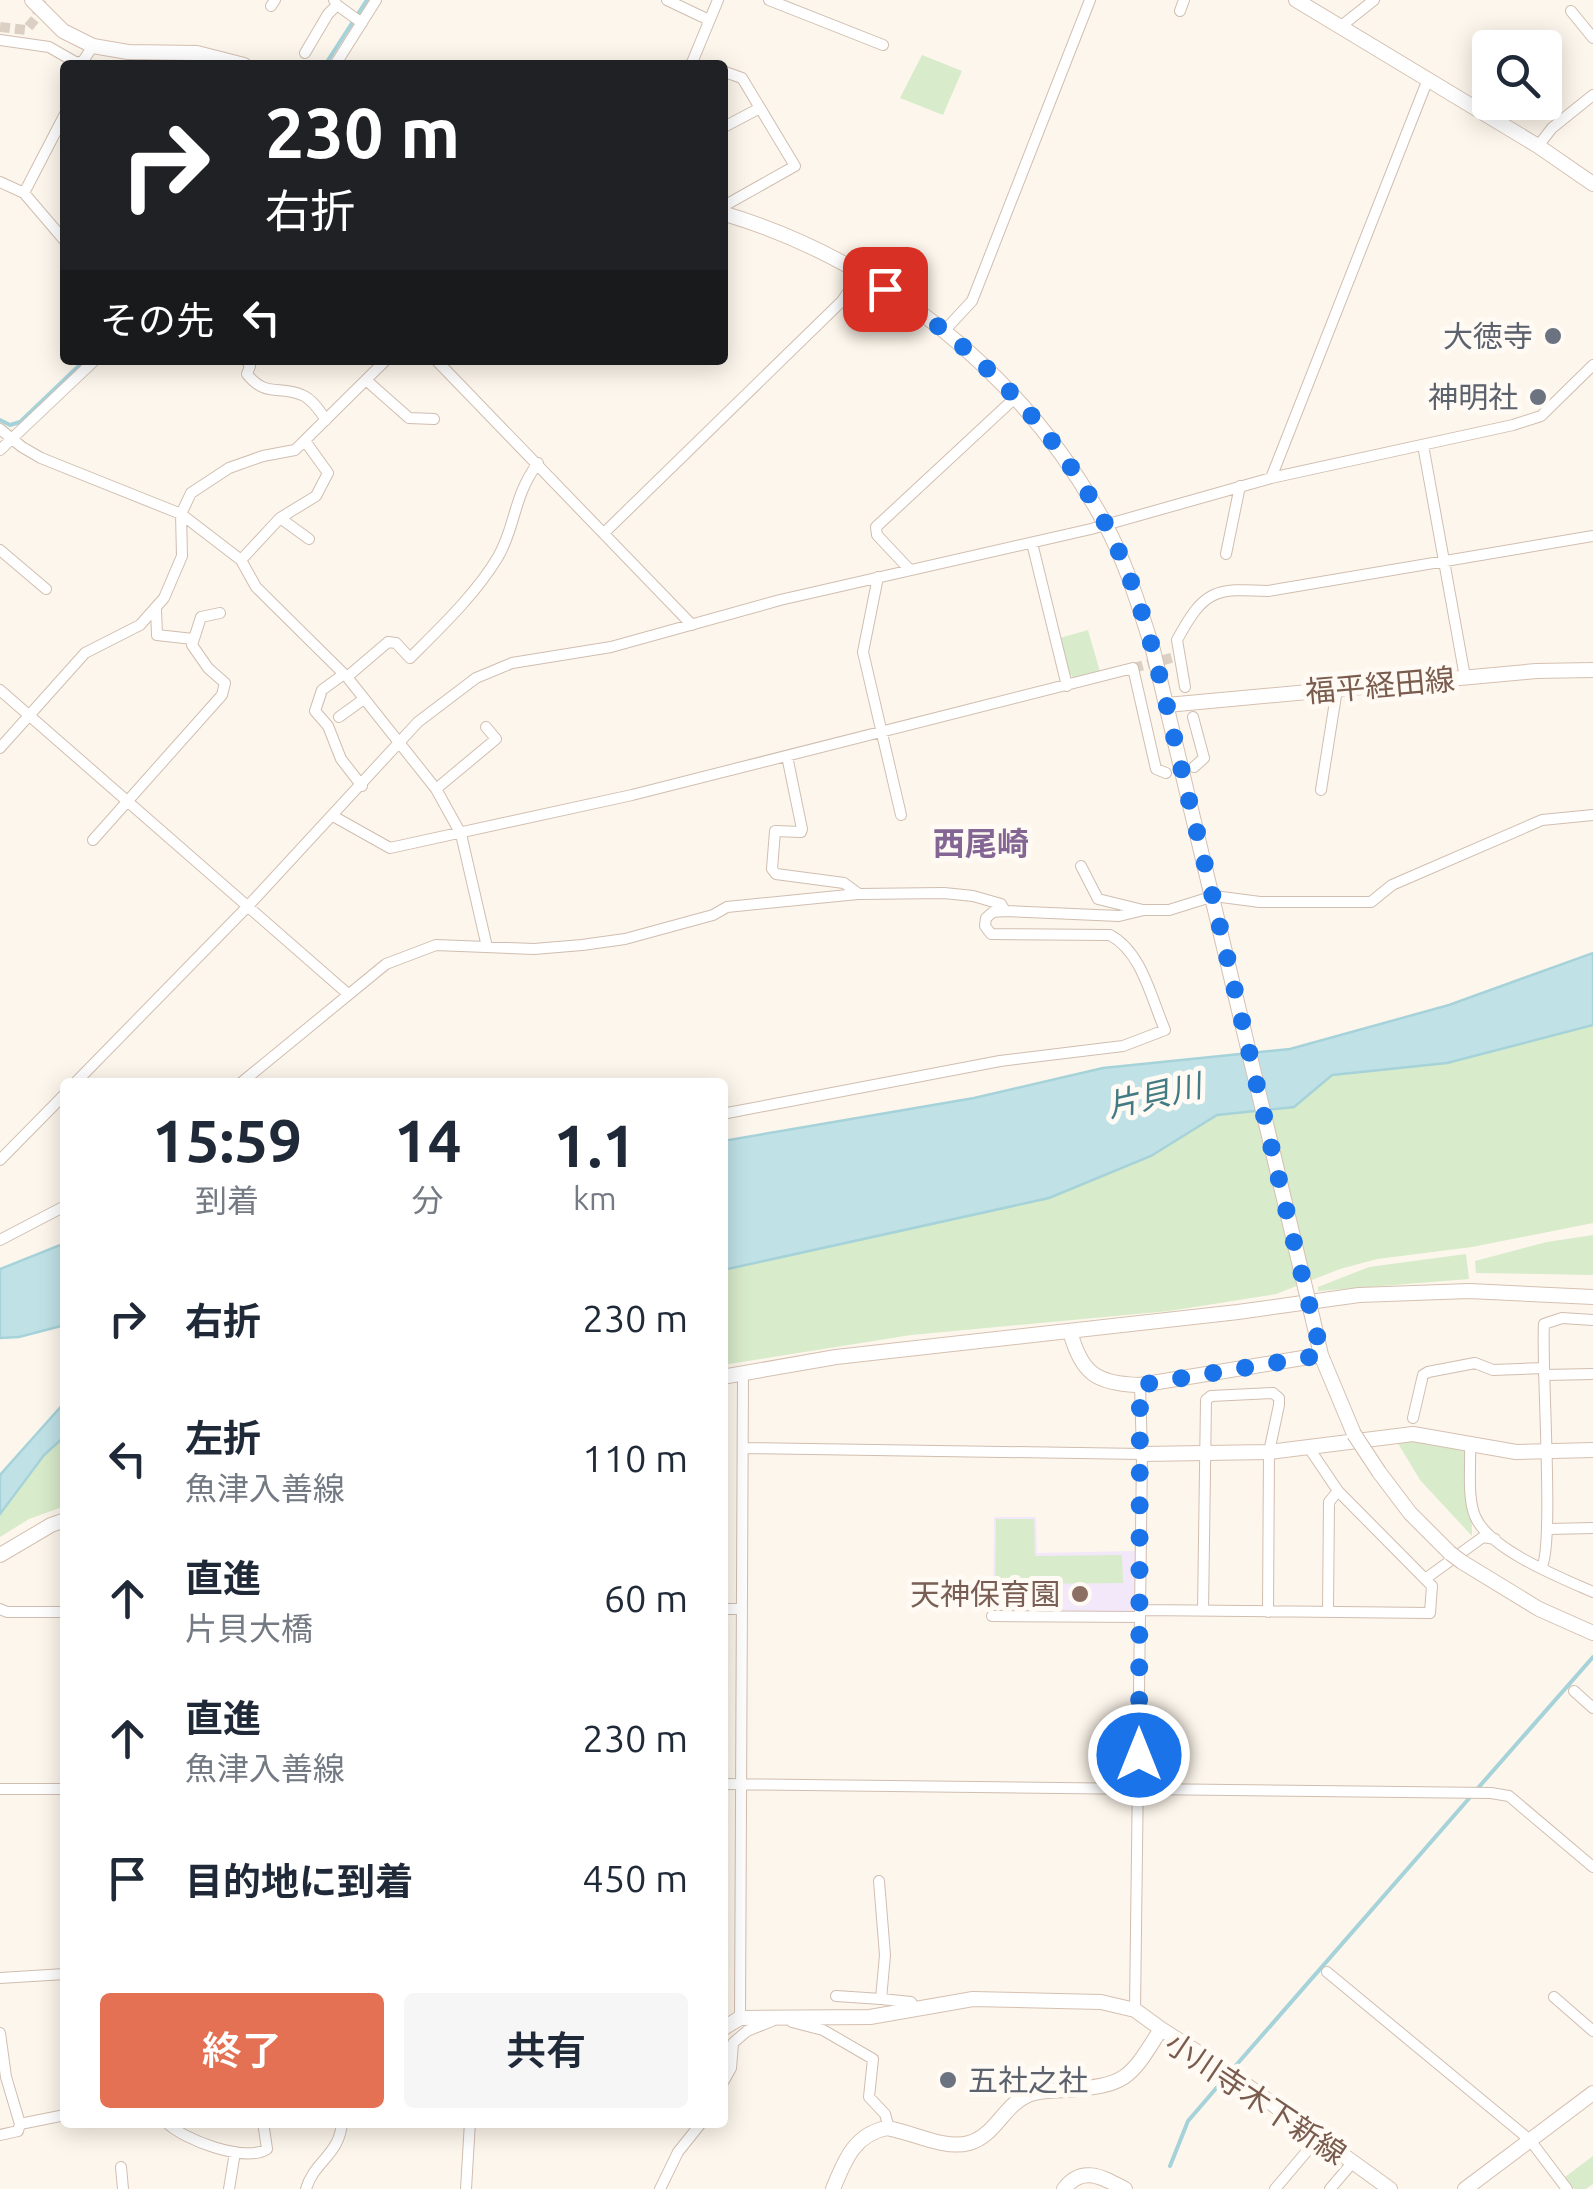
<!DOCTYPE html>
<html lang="ja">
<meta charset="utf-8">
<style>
:root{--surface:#fff;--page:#f6f6f7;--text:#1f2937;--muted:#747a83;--accent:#e47153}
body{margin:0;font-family:Ubuntu,"Noto Sans JP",sans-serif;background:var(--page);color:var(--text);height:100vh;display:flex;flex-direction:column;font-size:38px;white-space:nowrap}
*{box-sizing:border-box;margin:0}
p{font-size:32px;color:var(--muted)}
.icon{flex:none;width:55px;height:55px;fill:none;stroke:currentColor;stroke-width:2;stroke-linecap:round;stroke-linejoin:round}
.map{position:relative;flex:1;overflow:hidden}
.side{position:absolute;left:60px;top:1078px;width:668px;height:1050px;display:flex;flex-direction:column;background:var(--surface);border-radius:10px;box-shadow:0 5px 25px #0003}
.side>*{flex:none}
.banner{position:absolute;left:60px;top:60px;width:668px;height:305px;border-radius:10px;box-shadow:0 5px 25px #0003;background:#202124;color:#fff;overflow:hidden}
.fabs{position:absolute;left:1472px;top:30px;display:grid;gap:20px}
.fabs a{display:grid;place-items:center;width:90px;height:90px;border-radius:10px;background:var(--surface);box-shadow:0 5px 25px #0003;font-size:50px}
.pin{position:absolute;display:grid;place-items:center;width:85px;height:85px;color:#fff;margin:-42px;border-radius:20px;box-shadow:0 5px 15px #0006}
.me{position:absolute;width:110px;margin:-55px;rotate:0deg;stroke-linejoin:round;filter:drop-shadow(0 0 8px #0008)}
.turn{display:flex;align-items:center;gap:35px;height:210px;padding:0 40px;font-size:45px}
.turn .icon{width:130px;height:130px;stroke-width:2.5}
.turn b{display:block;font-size:70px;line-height:85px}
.then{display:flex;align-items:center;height:95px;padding:0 40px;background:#0003;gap:20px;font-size:38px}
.eta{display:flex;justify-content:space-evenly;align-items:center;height:170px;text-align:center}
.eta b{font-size:60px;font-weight:600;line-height:70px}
.cta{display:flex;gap:20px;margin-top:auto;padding:20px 40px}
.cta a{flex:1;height:115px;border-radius:10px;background:var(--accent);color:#fff;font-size:40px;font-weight:600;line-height:115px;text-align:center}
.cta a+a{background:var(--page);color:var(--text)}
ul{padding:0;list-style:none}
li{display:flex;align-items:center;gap:30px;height:140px;padding:0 40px}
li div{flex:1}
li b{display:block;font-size:38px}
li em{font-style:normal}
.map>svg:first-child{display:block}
</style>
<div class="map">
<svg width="1593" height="2189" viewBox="0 0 1593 2189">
<rect width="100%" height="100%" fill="#fdf6ec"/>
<path fill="#f3e8fa" d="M994,1517H1036L1037,1553L1135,1551V1613L993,1614Z"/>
<path fill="#d8ebca" d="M922,55L962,71L943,115L900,98Z
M1088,630L1100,672L1074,679L1067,670L1060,638Z
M1593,1025V1223L1472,1247L1377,1259L1340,1269L1276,1294L1169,1311L911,1335L723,1365L722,1270L881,1234L1151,1156L1217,1115L1294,1107L1332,1075L1447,1063Z
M1593,1235V1275L1476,1273L1475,1261L1547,1242Z
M1466,1254L1469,1279L1318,1291V1287L1369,1267Z
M1393,1435L1470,1445L1472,1536L1420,1480Z
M65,1436V1506L29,1519L0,1537V1514L4,1508L44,1455Z
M996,1519H1034L1035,1556L1122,1555L1123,1583L1024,1584V1609L995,1610Z
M1593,2156V2184L1586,2189H1574L1565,2177Z"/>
<path fill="#c0e2e7" stroke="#a6d2d9" stroke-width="2.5" d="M1593,953V1025L1447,1063L1332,1075L1294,1107L1217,1115L1151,1156L1049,1198L723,1270V1141L974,1098L1103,1068L1290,1049L1449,1005Z
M65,1243V1325L19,1337L0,1338V1269Z
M65,1402V1436L44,1455L0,1514V1475Z"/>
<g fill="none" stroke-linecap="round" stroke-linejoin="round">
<path stroke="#a6d2d9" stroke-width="4" d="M325,65L367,0
M0,420L10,425L20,422L85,360
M1478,1788L1593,1657
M1231,2071L1472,1795
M1170,2166L1188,2121L1225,2078"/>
<path stroke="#dcd0c4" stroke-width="10" stroke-dasharray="10 5" stroke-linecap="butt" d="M0,27L26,30L36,18L42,0
M1133,668L1179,656"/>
<g stroke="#d0beb0" stroke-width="12">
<path id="street" d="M667,0L709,20
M769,0L883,45
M337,5L362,23
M271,6L275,0
M1180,11L1184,0
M1571,11L1593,38
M1340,27L1374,0
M0,40L49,47L77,63L83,61L93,46
M305,53L328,14L337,5L334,0
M335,65L376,0
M691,65L718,0
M722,71L742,78L795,166L722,207
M722,128L760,108
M1538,146L1552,128L1593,95
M0,182L24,193L65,241
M24,193L65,114
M945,330L972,301L1090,0
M246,360L250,366L247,374C266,398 279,385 302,395C312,399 320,411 326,420
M436,360L692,625
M366,380L409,418L434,419
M0,429L22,447L41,458L181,514L241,560L256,587L347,677L436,789L461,834L487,947
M305,441L328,473L316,496L280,518L309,539
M1423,445L1465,677
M0,450L95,360
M1271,478L1428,79
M604,533L842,301L860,274
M1032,543L1067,686
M0,550L46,589
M1226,554L1240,486
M241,560L280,518
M910,570L877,535L876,527L1016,397
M878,577L863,652L901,815
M156,609L157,635L193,639
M344,674L322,690L315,711L328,726L341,759L362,786
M347,677L388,642L396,643L410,658C441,627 475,595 498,557C516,526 513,496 538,463
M1185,687L1177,640C1204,590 1214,588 1268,591L1593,536
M0,690L348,994
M339,717L364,699
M1193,717L1204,758L1194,767
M0,748L85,653L140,625L164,598L182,556L181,514L191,493L229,468L263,456L295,450L386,360
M787,756L802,829L801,832L775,831L772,869L776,874L844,883L859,894L944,893L973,896L1001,904L1005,911L1119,916L1144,910H1169L1214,896L1260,902H1371L1392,885L1542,820L1593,815
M436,789L496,739L486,727
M1321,790L1337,689
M333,816L390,848L632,795L1133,668L1156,769L1166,773
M93,840L222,695L225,683L208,668L192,645L201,617L220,613
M1081,866L1098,899L1143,910
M76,1082L249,905L418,722L476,678L512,663L611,647L780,600L1091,529L1271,478L1513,425L1541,416L1593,365
M242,1082L386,964L436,945L534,949L582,945L625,939L713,915L727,907L858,894
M722,1114L1000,1061L1123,1046L1165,1030C1151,998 1142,952 1110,935L991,934L985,926L986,918L993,912L1005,911
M0,1160L65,1094
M0,1240L65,1206
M1544,1375L1593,1374
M1413,1418L1423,1375L1428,1372L1475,1363L1493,1370L1544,1368
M1470,1445C1471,1466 1467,1497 1475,1516C1488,1549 1561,1578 1593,1592
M744,1448L1142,1454
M1549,1529L1593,1528
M1541,1568C1555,1551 1541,1363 1544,1324L1562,1318L1593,1320
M1425,1579L1483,1537L1495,1539
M0,1609L7,1612H65
M722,1609H742
M1140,1610L1430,1613L1432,1586L1338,1491L1309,1448
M1203,1611L1206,1400L1211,1396L1273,1393L1279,1398V1405L1269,1452L1268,1612
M1328,1612L1329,1502L1338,1491
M992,1616L1140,1617
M1574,1691L1593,1708
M722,1784L1491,1793L1509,1796L1593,1867
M0,1789H65
M879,1881L885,1955L881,1999L911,2002L915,2009
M1327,1972L1530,2140L1567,2189
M0,1978L65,1974
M836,1996L881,1999
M1554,1997L1593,2031
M1135,2010L1142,1454L1140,1385
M740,2018L743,1372
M792,2022L823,2030L873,2059L869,2097L885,2114L889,2128
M0,2033L6,2077L20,2124L65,2115
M722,2084L731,2068L733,2043L747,2031L772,2021
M166,2122C183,2140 246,2163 267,2149L263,2122
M0,2135L18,2131L20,2124
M121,2167L123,2189
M229,2189L235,2152
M306,2189C314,2161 340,2155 342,2122
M466,2189L470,2122
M660,2189L678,2152L702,2122
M1275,2189L1318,2138
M1330,2189L1353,2162"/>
</g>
<g stroke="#d5c0b1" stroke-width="16">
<path id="secondary" d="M32,0L63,31L93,46L128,52L197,53L244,65
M1296,0L1538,146L1593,184
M722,213C882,260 1025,376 1104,522C1126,562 1139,606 1153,650L1305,1287
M1167,705L1536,671L1593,670
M1313,1320L1321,1355L1354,1434
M1070,1331C1081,1373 1096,1384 1140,1385L1321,1355
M722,1377L836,1357L1238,1312L1359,1295L1469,1291L1593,1297
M1142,1454L1269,1452L1413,1434L1516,1452L1593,1450
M1379,1472L1410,1513L1450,1553
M0,1555L51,1525L65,1520
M1462,1562L1539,1609L1593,1633
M722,2029L740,2018L870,2017L973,1999L1101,2002L1135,2010L1161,2029
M833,2189C844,2162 854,2134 887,2128C912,2132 944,2150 969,2143C995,2136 1004,2105 1028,2095C1039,2090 1054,2091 1066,2090C1127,2085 1129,2080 1161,2029L1224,2069L1390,2189
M1064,2189C1082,2165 1102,2177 1125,2189
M1465,2189L1593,2093"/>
</g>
<use href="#street" stroke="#fff" stroke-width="10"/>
<use href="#secondary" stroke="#fff" stroke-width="14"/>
<g stroke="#d5c0b1" stroke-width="16" stroke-linecap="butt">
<path id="secondary-bridge" d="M1305,1287L1313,1320
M1354,1434L1379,1472
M1450,1553L1462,1562"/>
</g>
<use href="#secondary-bridge" stroke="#fff" stroke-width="14"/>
</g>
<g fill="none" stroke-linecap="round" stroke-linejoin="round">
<path stroke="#1a73e8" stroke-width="18" stroke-dasharray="0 32.4" d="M885,289C976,346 1054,428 1105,523C1151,610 1166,710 1190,804C1236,987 1275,1172 1322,1355L1140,1385L1139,1755"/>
</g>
<g fill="#6b7280" stroke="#fffaf3" stroke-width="4">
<circle cx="1553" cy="336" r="10"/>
<circle cx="1538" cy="397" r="10"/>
<circle cx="948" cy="2080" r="10"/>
</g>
<circle fill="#8d6e63" stroke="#fffaf3" stroke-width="4" cx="1080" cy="1594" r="10"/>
<g text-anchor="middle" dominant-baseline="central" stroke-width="10" stroke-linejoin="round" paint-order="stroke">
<g font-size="30" fill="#5b616d" stroke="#fffaf3" text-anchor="end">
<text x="1533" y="336">大徳寺</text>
<text x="1518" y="397">神明社</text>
<text x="968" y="2080" text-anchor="start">五社之社</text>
</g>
<g font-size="30" fill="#795c4e" stroke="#fffaf3">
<text transform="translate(1380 685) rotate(-5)">福平経田線</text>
<text transform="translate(1256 2098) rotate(34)">小川寺木下新線</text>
</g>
<g font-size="30" fill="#785e54" stroke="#fffaf3" text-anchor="end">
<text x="1060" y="1594">天神保育園</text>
</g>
<g font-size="32" font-weight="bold" fill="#846694" stroke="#fffaf3">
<text x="981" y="843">西尾崎</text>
</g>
<g font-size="32" font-style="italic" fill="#437b85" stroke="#fffaf3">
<text transform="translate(1154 1095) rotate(-13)">片貝川</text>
</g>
</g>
</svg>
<div class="fabs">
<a><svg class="icon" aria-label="search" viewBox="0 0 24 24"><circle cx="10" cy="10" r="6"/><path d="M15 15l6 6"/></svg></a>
</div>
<div class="pin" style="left:885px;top:289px;background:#d93025"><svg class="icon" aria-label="arrive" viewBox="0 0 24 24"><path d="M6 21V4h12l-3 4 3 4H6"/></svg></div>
<svg class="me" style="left:1139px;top:1755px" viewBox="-20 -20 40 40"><circle r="17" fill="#1a73e8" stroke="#fff" stroke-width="3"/><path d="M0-11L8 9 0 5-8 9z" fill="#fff"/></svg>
<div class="banner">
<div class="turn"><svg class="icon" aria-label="right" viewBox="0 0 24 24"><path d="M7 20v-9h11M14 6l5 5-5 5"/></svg><div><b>230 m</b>右折</div></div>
<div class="then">その先<svg class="icon" aria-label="left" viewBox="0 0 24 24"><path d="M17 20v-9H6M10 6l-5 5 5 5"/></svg></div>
</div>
<section class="side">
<div class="eta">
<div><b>15:59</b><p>到着</p></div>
<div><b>14</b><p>分</p></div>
<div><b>1.1</b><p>km</p></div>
</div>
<ul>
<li><svg class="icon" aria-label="right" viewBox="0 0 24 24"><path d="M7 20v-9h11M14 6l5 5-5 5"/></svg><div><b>右折</b></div><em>230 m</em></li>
<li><svg class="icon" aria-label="left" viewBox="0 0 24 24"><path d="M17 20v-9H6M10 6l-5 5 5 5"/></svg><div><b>左折</b><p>魚津入善線</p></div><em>110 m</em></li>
<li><svg class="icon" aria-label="ahead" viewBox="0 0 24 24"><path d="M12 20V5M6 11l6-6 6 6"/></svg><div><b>直進</b><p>片貝大橋</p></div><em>60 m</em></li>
<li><svg class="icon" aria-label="ahead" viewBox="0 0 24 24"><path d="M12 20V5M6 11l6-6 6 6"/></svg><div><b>直進</b><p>魚津入善線</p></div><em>230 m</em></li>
<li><svg class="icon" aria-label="arrive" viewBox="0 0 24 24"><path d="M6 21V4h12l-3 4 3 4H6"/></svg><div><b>目的地に到着</b></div><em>450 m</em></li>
</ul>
<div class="cta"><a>終了</a><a>共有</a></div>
</section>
</div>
